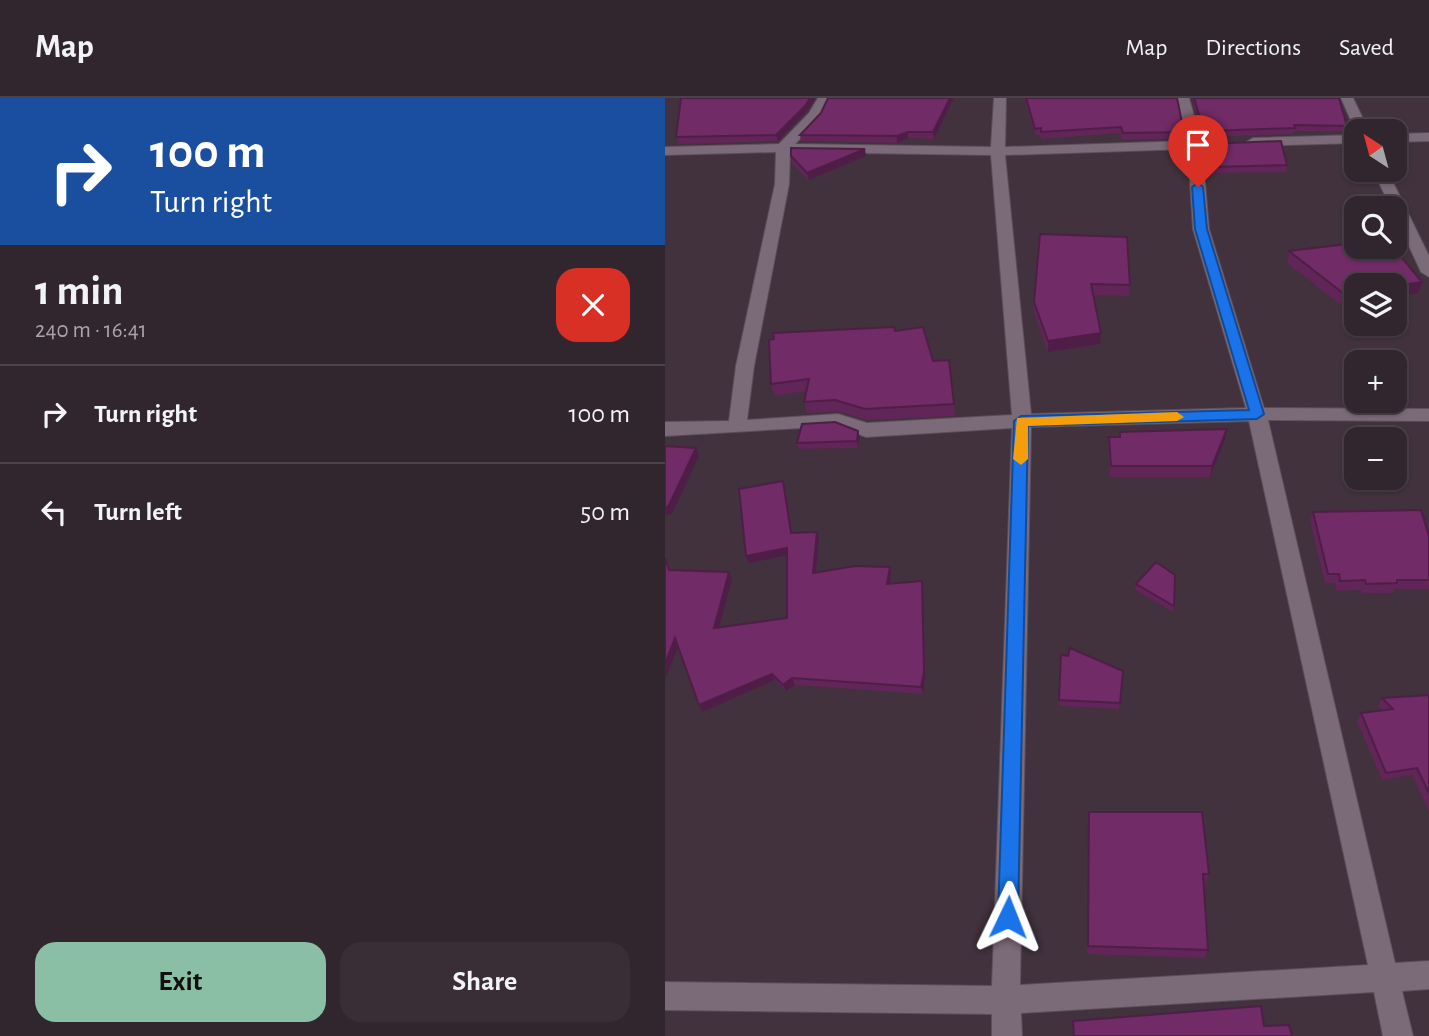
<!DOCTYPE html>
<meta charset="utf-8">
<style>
:root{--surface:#31262e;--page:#392e36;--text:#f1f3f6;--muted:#a8a5aa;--line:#4c434a;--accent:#8abfa5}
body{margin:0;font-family:"Alegreya Sans",sans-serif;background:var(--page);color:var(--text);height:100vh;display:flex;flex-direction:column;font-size:26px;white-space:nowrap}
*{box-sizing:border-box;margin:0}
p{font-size:23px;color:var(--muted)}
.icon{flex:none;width:38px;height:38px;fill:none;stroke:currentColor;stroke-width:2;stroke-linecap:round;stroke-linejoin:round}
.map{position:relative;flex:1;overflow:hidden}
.drawer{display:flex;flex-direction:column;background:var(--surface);width:665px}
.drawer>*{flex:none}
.banner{background:#1a4fa0;color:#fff;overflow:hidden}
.needle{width:46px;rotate:324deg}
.fabs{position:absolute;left:679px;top:21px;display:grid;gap:14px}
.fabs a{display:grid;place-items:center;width:63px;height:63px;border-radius:14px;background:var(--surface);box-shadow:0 2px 5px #0004,0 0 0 2px var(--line);font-size:35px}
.pin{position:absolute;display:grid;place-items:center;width:60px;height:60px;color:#fff;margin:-72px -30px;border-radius:50% 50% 50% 0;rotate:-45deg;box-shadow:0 0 7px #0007}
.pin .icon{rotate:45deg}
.me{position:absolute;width:77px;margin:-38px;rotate:2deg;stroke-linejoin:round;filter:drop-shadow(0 0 5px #0008)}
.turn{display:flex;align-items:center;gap:24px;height:147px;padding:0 35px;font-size:32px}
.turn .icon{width:91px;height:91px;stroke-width:2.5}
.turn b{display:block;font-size:49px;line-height:60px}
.round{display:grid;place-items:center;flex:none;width:74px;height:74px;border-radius:21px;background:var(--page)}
.headline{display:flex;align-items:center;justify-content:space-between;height:119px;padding:0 35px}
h1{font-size:42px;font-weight:700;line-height:52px}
.action{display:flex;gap:14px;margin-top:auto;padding:14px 35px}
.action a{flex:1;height:80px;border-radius:21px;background:var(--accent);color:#111;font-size:28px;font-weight:700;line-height:80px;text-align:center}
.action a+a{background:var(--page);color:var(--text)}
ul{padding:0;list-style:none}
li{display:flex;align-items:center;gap:21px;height:98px;padding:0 35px;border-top:2px solid var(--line)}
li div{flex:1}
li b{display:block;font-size:26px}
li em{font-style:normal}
header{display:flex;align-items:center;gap:42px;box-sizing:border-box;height:98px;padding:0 35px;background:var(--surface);border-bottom:2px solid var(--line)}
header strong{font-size:33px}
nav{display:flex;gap:38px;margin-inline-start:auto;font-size:24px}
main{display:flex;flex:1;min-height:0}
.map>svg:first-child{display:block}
</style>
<header>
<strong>Map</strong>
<nav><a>Map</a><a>Directions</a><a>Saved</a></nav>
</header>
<main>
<section class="drawer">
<div class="banner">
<div class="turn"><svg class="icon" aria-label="right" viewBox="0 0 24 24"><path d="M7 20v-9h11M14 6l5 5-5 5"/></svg><div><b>100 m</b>Turn right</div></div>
</div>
<div class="headline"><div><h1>1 min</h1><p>240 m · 16:41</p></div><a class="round" style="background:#d93025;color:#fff"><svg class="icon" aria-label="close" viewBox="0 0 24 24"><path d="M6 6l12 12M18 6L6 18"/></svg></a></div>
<ul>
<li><svg class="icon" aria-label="right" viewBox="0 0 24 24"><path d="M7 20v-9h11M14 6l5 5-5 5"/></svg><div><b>Turn right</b></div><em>100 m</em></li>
<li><svg class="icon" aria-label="left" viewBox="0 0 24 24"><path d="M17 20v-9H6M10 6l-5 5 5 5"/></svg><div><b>Turn left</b></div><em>50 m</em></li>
</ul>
<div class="action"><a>Exit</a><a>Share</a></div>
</section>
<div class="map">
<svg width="764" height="938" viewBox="0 0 764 938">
<rect width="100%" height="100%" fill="#41323e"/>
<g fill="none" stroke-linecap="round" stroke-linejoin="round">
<g stroke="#5b4f59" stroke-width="2">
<path id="street" d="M153,0H165L155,20L130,46L326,49L329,0H341L340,49L522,43L512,0H524L536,42L547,43L549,46L537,50L544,131L599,310L764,311V323L603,322L730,865L764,863V891L737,893L748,938H718L709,894L356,915L357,938H327V916L0,912V884L327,888L347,330L201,339L172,328L0,338V324L64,323L71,268L110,86L111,54L0,57V49L114,46L144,15ZM523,51L528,131L581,310L366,316L340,57ZM125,54L326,57L347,317L202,325L173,316L82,322L89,268L124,86ZM584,323L703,867L355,887L366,329Z
M676,0H688L704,33L691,34Z
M764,35V43L730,44V36Z
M691,37V45L588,48L581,44L588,40Z
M708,72H722L764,158V179L756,174L730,118V110H726Z"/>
</g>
<use href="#street" fill="#7b6a77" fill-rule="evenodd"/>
</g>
<path fill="#612558" d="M163,0H289L269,41L243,40L232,45L136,43L135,37L156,15Z
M359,0H512L519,34V40L457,42L455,35L376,41V37H370Z
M527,0H674L682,28L681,34L629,33L628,36L538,39Z
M142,13L113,43L13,46L11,39Z
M541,46L622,67L621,74L542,75L540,53Z
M126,58H201L144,82L127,65Z
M375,136L465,187L464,198L428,197L435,246L383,254L369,215V204Z
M624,153L757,184L753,195L730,187H691V201L676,207L622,165Z
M230,233L268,263L284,262L290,318L202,322L173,313L142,315L139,304L141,293L109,298L106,286Z
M193,333L195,340L193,350L134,351L132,345Z
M455,334L560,342L545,379H445L443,350L444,339H454Z
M120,390L127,435L152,434L154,441L151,475L226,476L225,486L258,490L260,580L258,596L130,587L121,593L110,582L37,614L34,607L13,549L0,582V454L5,472L64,474L67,481L54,529L122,520V457L84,465L81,458Z
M648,414L764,438V491H729L728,495H697L696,492L671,493L670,485H660L645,423Z
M471,486L509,508L508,514L470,492Z
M396,557L458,573L454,611L394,608Z
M764,597V713L747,677L717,682L692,623L696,615L717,612L713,608L717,600Z
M424,714L544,776L541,785H539L543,852L540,860L422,856Z"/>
<path fill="#4f1e47" d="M145,0H151L142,13L113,43L111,37Z
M285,0H289L269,41L268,34Z
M243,34V40L232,45V38Z
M200,51L201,58L144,82L142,75Z
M757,184L753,195L730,199V188Z
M691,191V201L676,207L679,196Z
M436,235L435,246L383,254V243Z
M562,331L560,342L545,379L547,368Z
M193,333L195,340L193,350L192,343Z
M31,350L34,358L7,416L0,417V409Z
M118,383L120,390L128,442L126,435Z
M152,434L154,441L150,482L148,475Z
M122,450L124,457L84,465L81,458Z
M225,469L226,476L224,493L222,486Z
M64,474L67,481L52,537L49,530Z
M257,483L258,490L260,580L258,596L256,589Z
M10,540L14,547L0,582V566Z
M107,576L110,582L37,614L34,607Z
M127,580L130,587L121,593L118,587Z"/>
<path fill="#712b66" stroke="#4f1e47" stroke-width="2" d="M16,0H145L141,7L111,37L11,39Z
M163,0H285L268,34H243L232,38L135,37L156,15Z
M361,0H512L519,34L458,35L456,29L376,34V30L370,31Z
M529,0H674L682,28L629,27L630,30L539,33Z
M616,43L622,67L543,69L541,46Z
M126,50L200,51L142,75L126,58Z
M375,136L462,139L465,187L426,186L436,235L383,243L369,204Z
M691,145V149H728L757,184L730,188V187H691V191L679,196L624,153Z
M229,229L230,233L258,229L268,263L284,262L289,306L200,311L170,302L139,304L144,281L106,286L104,242L109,241L108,235Z
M170,324L193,333L192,343L132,345L137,326Z
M562,331L547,368H446L444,339H455V334Z
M0,348L31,350L3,409H0Z
M118,383L126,435L152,434L148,475L190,468L225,469L222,486L257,483L259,574L256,589L127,580L118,587L107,576L34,607L10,540L0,566V459L4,472L64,474L49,530L122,520V450L81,458L74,391Z
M756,412L764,438V482H732V485L701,486L700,482L675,483L674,476H663L648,414Z
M491,464L510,477L509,508L471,486Z
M405,550L458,573L455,605L394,602L396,557L403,558Z
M764,597V695L752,670L721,675L696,615L728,611L717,600Z
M424,714H537L544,776H538L543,852L423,848Z
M596,908L599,928L624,927L627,938H409L408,923Z"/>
<path fill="#1a73e8" stroke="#114b97" stroke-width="2" d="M533,85L538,89L542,131L599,316L592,321L363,328L353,819L350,826L343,829L336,826L333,819L349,323L356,318L584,312L530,131L527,89Z"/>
<path fill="#f59e0b" d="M512,314L519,319L512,323L363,328V361L356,367L348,361L352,320Z"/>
</svg>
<div class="fabs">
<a><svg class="needle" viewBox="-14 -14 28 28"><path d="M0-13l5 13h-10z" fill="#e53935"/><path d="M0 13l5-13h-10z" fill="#a8a5aa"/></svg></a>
<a><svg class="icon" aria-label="search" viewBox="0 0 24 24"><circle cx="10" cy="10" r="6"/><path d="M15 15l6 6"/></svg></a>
<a><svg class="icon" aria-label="layers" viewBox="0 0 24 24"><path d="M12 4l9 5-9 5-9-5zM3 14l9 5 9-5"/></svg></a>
<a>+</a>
<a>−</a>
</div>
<div class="pin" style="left:533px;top:89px;background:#d93025"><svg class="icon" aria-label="arrive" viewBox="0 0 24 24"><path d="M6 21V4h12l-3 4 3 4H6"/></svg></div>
<svg class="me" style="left:343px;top:819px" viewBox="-20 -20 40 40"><path d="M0-17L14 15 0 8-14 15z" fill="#1a73e8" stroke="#fff" stroke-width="4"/></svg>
</div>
</main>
